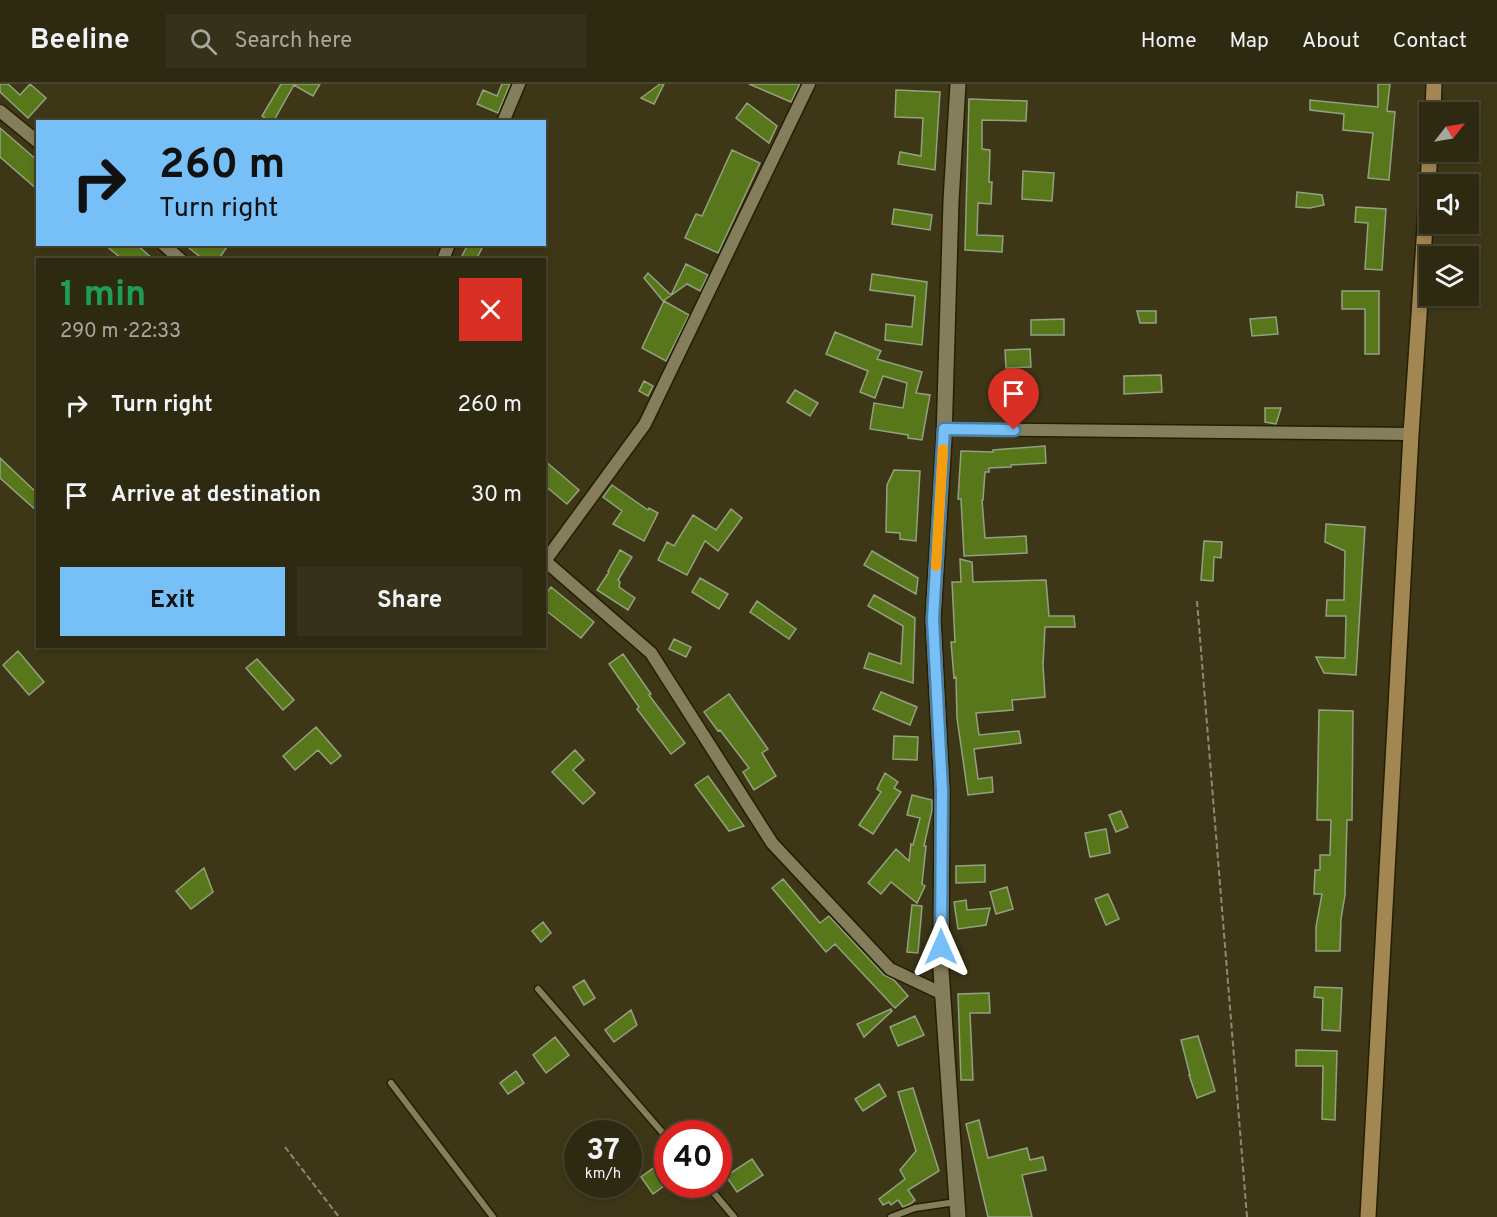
<!DOCTYPE html>
<meta charset="utf-8">
<style>
:root{--surface:#2e2911;--page:#36311a;--text:#f1f3f6;--muted:#a7a69f;--line:#494531;--accent:#76c0f7}
body{margin:0;font-family:Overpass,sans-serif;background:var(--page);color:var(--text);height:100vh;display:flex;flex-direction:column;font-size:22px;white-space:nowrap}
*{box-sizing:border-box;margin:0}
p{font-size:20px;color:var(--muted)}
.icon{flex:none;width:33px;height:33px;fill:none;stroke:currentColor;stroke-width:2;stroke-linecap:round;stroke-linejoin:round}
.map{position:relative;flex:1;overflow:hidden}
.sheet{position:absolute;left:36px;top:174px;width:510px;height:390px;display:flex;flex-direction:column;background:var(--surface);border-radius:0px;box-shadow:0 3px 9px #0003,0 0 0 2px var(--line)}
.sheet>*{flex:none}
.top-card{position:absolute;left:36px;top:36px;width:510px;height:126px;border-radius:0px;box-shadow:0 3px 9px #0003,0 0 0 2px var(--line);background:#76c0f7;color:#111;overflow:hidden}
.needle{width:39px;rotate:59deg}
.tools{position:absolute;left:1419px;top:18px;display:grid;gap:12px}
.tools a{display:grid;place-items:center;width:60px;height:60px;border-radius:0px;background:var(--surface);box-shadow:0 3px 9px #0003,0 0 0 2px var(--line);font-size:30px}
.speed{position:absolute;left:564px;top:1036px;display:flex;gap:12px;font-size:30px;font-weight:700;text-align:center}
.speed>*{display:grid;place-content:center;width:78px;height:78px;border-radius:50%;background:var(--surface);box-shadow:0 3px 9px #0003,0 0 0 2px var(--line);line-height:1}
.speed small{font-size:15px;font-weight:400}
.speed .limit{border:9px solid #d22;background:#fff;color:#111}
.pin{position:absolute;display:grid;place-items:center;width:51px;height:51px;color:#fff;margin:-62px -26px;border-radius:50% 50% 50% 0;rotate:-45deg;box-shadow:0 0 6px #0007}
.pin .icon{rotate:45deg}
.me{position:absolute;width:66px;margin:-33px;rotate:0deg;stroke-linejoin:round;filter:drop-shadow(0 0 4px #0008)}
.turn{display:flex;align-items:center;gap:21px;height:126px;padding:0 24px;font-size:27px}
.turn .icon{width:78px;height:78px;stroke-width:2.5}
.turn b{display:block;font-size:42px;line-height:51px}
.round{display:grid;place-items:center;flex:none;width:63px;height:63px;border-radius:0px;background:var(--page)}
.summary{display:flex;align-items:center;justify-content:space-between;height:102px;padding:0 24px}
h1{font-size:36px;font-weight:700;line-height:45px;color:#1e9e55}
.button{display:flex;gap:12px;margin-top:auto;padding:12px 24px}
.button a{flex:1;height:69px;border-radius:0px;background:var(--accent);color:#111;font-size:24px;font-weight:700;line-height:69px;text-align:center}
.button a+a{background:var(--page);color:var(--text)}
ul{padding:0;list-style:none}
li{display:flex;align-items:center;gap:18px;height:90px;padding:0 24px}
li div{flex:1}
li b{display:block;font-size:22px}
li em{font-style:normal}
header{display:flex;align-items:center;gap:36px;box-sizing:border-box;height:84px;padding:0 30px;background:var(--surface);border-bottom:2px solid var(--line)}
header strong{font-size:28px}
nav{display:flex;gap:33px;margin-inline-start:auto;font-size:21px}
.search{width:420px;height:54px;background:var(--page);display:flex;align-items:center;gap:15px;box-sizing:border-box;padding:0 21px;border-radius:0px;color:var(--muted);font-size:22px}
.map>svg:first-child{display:block}
</style>
<header>
<strong>Beeline</strong>
<div class="search"><svg class="icon" aria-label="search" viewBox="0 0 24 24"><circle cx="10" cy="10" r="6"/><path d="M15 15l6 6"/></svg>Search here</div>
<nav><a>Home</a><a>Map</a><a>About</a><a>Contact</a></nav>
</header>
<div class="map">
<svg width="1497" height="1133" viewBox="0 0 1497 1133">
<rect width="100%" height="100%" fill="#3e3717"/>
<path fill="#58771b" stroke="#93a181" stroke-width="1.5" d="M0,0H8L20,11L30,0L46,14L28,34L0,8Z
M281,0H320L313,12L294,1L273,38H271L262,32Z
M502,0H510L498,29L477,20L483,6L497,12Z
M660,0H664L654,20L641,14Z
M749,0H800L791,18Z
M1378,0H1390L1387,27L1395,28L1389,96L1368,94L1373,49L1343,46L1344,30L1310,26V16L1378,23Z
M896,6L940,8L935,86L898,80L900,68L921,72L923,34L895,33Z
M969,15L1027,17L1026,37L982,36V65L990,66L989,98H992L991,120L978,119L977,151L1003,152L1002,168L965,166Z
M747,19L777,42L769,59L736,34Z
M0,44L38,77V106L0,73Z
M732,66L760,79L718,169L685,154L696,130L702,132Z
M1023,87L1054,89L1052,117L1022,115Z
M1297,108L1322,111L1324,121L1310,124L1296,123Z
M1356,123L1386,125L1382,186L1365,185L1368,139L1355,138Z
M894,125L932,131L930,146L892,140Z
M104,160H136L154,176H123Z
M184,160H229L218,176H204Z
M468,160H484L476,176H460Z
M686,180L708,191L700,207L687,200L663,217L644,194L648,189L671,211Z
M872,190L927,198L922,261L885,256L886,240L912,243L915,212L870,206Z
M1342,207H1379V270H1365V225H1342Z
M664,217L689,231L666,277L642,264Z
M1137,227H1156V239H1140Z
M1276,233L1278,250L1252,252L1250,235Z
M1064,235V251H1031V236Z
M835,248L881,267L877,275L922,288L916,309L930,311L922,356L908,354V351L870,345L874,319L903,324L907,299L883,292L875,314L860,308L868,287L826,270Z
M1030,265L1031,283L1006,284L1005,266Z
M1161,291L1162,308L1124,310V292Z
M644,297L653,302L648,312L639,307Z
M795,306L818,319L810,332L787,318Z
M1265,324H1281L1276,340L1265,338Z
M1045,362L1046,379L1011,381V383L989,384V388H985L983,416H982L985,454L1026,452L1027,469L964,472L961,415H958L961,367L993,368V366Z
M0,374L38,410V428L0,394Z
M544,376L579,406L567,420L544,401Z
M894,386L920,387L916,457L900,455V449L886,448L887,401Z
M612,401L648,426L649,424L658,429L644,457L613,440L622,427L603,413Z
M731,425L742,434L718,467L705,457L687,491L658,476L667,458L674,462L693,431L716,446Z
M1326,440L1365,443L1356,591L1324,589L1316,573L1345,574L1346,532H1326L1327,516H1344L1345,467L1325,458Z
M1204,457L1222,458L1221,474L1214,473L1213,497L1201,496Z
M620,466L632,473L618,496L620,498L619,503L635,514L628,526L597,506L609,488L608,487Z
M872,467L918,494L916,510L864,481Z
M960,475L972,478L973,498L1046,496L1049,532H1074L1075,543H1045L1043,581L1045,613L1012,616L1013,626L976,629L979,651L1019,647L1021,659L974,665L978,695L992,693L993,708L968,711L957,634L956,593L954,594L951,558H955L952,498H961Z
M700,494L728,510L719,525L692,508Z
M551,503L594,538L581,554L544,525V512Z
M874,511L915,534L913,599L864,584L869,569L901,580L903,542L868,522Z
M757,517L796,545L789,555L750,528Z
M674,555L691,563L686,573L669,565Z
M18,567L44,598L29,611L3,581Z
M623,570L651,610L649,611L685,659L671,670L637,625L639,623L609,580Z
M257,575L294,616L283,626L246,584Z
M881,608L917,623L910,641L873,625Z
M729,610L768,665L762,669L776,692L754,706L743,688L749,684L720,646L718,647L704,628Z
M1319,626L1353,627L1352,736H1347L1345,811L1341,835L1340,867H1316V843L1322,810H1314L1315,786H1320V771H1330L1331,736H1317Z
M316,643L341,672L331,680L318,666L295,686L283,672Z
M894,652L918,653L917,676L893,675Z
M575,666L584,676L573,686L595,709L583,720L552,688Z
M885,689L898,698L894,704L901,708L873,750L859,741L881,708L877,705Z
M708,692L744,742L729,747L695,701Z
M912,711L932,716V726L924,762H926L922,800L925,802L917,819L891,798L881,810L868,799L896,765L909,777L911,760L913,761L920,734L907,731Z
M1121,727L1128,743L1116,748L1109,731Z
M1106,745L1110,769L1090,773L1085,749Z
M985,781V798L956,799V782Z
M204,784L213,808L191,825L176,807Z
M783,795L820,839L829,832L884,891L894,896L908,912L895,924L835,860L826,868L772,804Z
M1007,803L1013,825L996,830L990,808Z
M1108,810L1119,835L1106,841L1095,815Z
M966,816L967,826L990,824L986,841L958,845L954,818Z
M912,821L922,822L918,869L907,868Z
M543,838L551,849L541,858L532,847Z
M584,896L595,914L584,921L573,903Z
M1315,903L1342,904L1340,947L1322,946L1323,914L1314,913Z
M989,909L990,929H970L973,996H961L958,910Z
M891,925L892,927L864,953L857,940Z
M631,926L637,941L614,958L605,946Z
M915,932L924,951L898,962L890,943Z
M1198,952L1215,1007L1197,1014L1189,991H1190L1181,956Z
M555,953L569,971L546,989L533,971Z
M1296,966L1337,967L1335,1036L1322,1035L1323,982H1296Z
M516,987L524,999L508,1010L500,999Z
M879,1000L886,1012L863,1027L855,1015Z
M913,1004L939,1087L908,1106L915,1116L910,1120L903,1123L898,1116L891,1121L889,1118L883,1121L879,1115L905,1095L900,1086L916,1067L898,1008Z
M979,1036L988,1074L1027,1064L1030,1076L1043,1073L1046,1086L1022,1091L1032,1133H988L966,1040Z
M752,1075L763,1091L737,1108L726,1092Z
M663,1077L668,1083V1099L653,1110L641,1093Z"/>
<g fill="none" stroke-linecap="round" stroke-linejoin="round">
<g stroke="#251e00" stroke-width="9">
<path id="service" d="M538,905L668,1055
M391,999L493,1133
M707,1101L734,1133
M891,1133L915,1124L956,1118"/>
</g>
<g stroke="#251e00" stroke-width="15">
<path id="minor" d="M0,27L38,58
M503,38L519,0
M163,160L181,176
M443,176L449,160
M944,345L1411,350
M544,476L651,569L772,759L890,885L943,910
M545,477L645,340L809,0"/>
</g>
<g stroke="#251e00" stroke-width="18">
<path id="tertiary" d="M958,1133L941,886L942,706L933,535L944,355L951,117L958,0"/>
</g>
<g stroke="#251e00" stroke-width="18">
<path id="secondary" d="M1433,28L1434,0
M1368,1133L1411,350L1430,68"/>
</g>
<path stroke="#8f8970" stroke-width="2" stroke-dasharray="6 3" stroke-linecap="butt" d="M1197,517L1247,1133
M285,1063L339,1133"/>
<use href="#service" stroke="#857e5d" stroke-width="6"/>
<use href="#minor" stroke="#857e5d" stroke-width="12"/>
<use href="#tertiary" stroke="#857e5d" stroke-width="15"/>
<use href="#secondary" stroke="#a28753" stroke-width="15"/>
</g>
<g fill="none" stroke-linecap="round" stroke-linejoin="round">
<g stroke="#4d7da1" stroke-width="15">
<path id="route" d="M941,863L942,706L933,535L944,345L1014,346"/>
</g>
<use href="#route" stroke="#76c0f7" stroke-width="10"/>
<path stroke="#f59e0b" stroke-width="10" d="M936,482L943,365"/>
</g>
</svg>
<div class="tools">
<a><svg class="needle" viewBox="-14 -14 28 28"><path d="M0-13l5 13h-10z" fill="#e53935"/><path d="M0 13l5-13h-10z" fill="#a7a69f"/></svg></a>
<a><svg class="icon" aria-label="sound" viewBox="0 0 24 24"><path d="M4 9h4l5-4v14l-5-4H4zM17 9q2 3 0 6"/></svg></a>
<a><svg class="icon" aria-label="layers" viewBox="0 0 24 24"><path d="M12 4l9 5-9 5-9-5zM3 14l9 5 9-5"/></svg></a>
</div>
<div class="speed"><div>37<small>km/h</small></div><div class="limit">40</div></div>
<div class="pin" style="left:1014px;top:346px;background:#d93025"><svg class="icon" aria-label="arrive" viewBox="0 0 24 24"><path d="M6 21V4h12l-3 4 3 4H6"/></svg></div>
<svg class="me" style="left:941px;top:863px" viewBox="-20 -20 40 40"><path d="M0-17L14 15 0 8-14 15z" fill="#76c0f7" stroke="#fff" stroke-width="4"/></svg>
<div class="top-card">
<div class="turn"><svg class="icon" aria-label="right" viewBox="0 0 24 24"><path d="M7 20v-9h11M14 6l5 5-5 5"/></svg><div><b>260 m</b>Turn right</div></div>
</div>
<section class="sheet">
<div class="summary"><div><h1>1 min</h1><p>290 m · 22:33</p></div><a class="round" style="background:#d93025;color:#fff"><svg class="icon" aria-label="close" viewBox="0 0 24 24"><path d="M6 6l12 12M18 6L6 18"/></svg></a></div>
<ul>
<li><svg class="icon" aria-label="right" viewBox="0 0 24 24"><path d="M7 20v-9h11M14 6l5 5-5 5"/></svg><div><b>Turn right</b></div><em>260 m</em></li>
<li><svg class="icon" aria-label="arrive" viewBox="0 0 24 24"><path d="M6 21V4h12l-3 4 3 4H6"/></svg><div><b>Arrive at destination</b></div><em>30 m</em></li>
</ul>
<div class="button"><a>Exit</a><a>Share</a></div>
</section>
</div>
